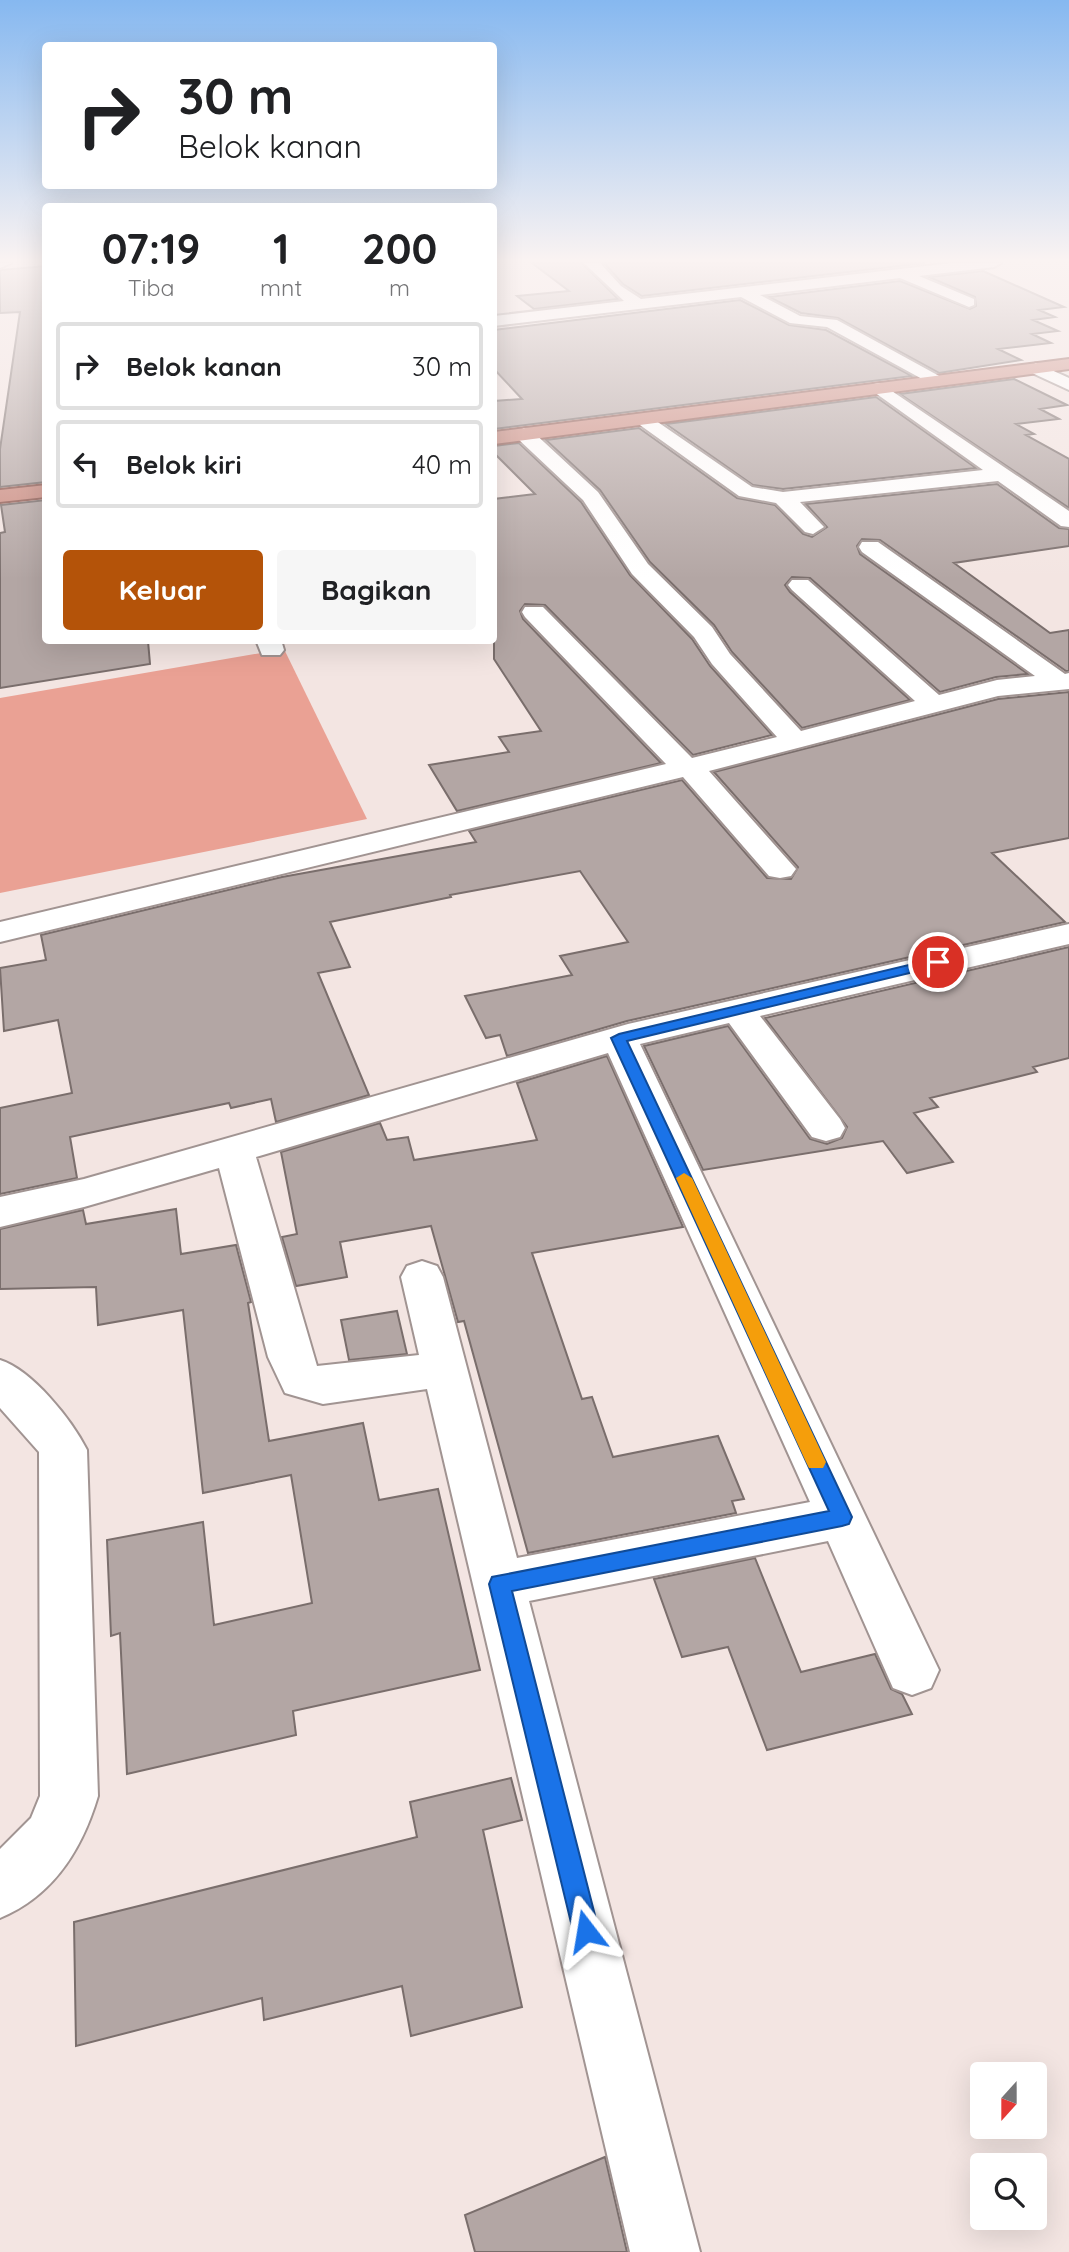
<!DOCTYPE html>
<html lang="id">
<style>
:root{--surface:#fff;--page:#f6f6f6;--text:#202124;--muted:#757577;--line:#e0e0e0;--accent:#b45309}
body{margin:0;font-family:Quicksand,sans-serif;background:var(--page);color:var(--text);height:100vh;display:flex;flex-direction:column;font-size:26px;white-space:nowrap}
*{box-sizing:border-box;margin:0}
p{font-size:23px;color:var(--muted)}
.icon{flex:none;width:38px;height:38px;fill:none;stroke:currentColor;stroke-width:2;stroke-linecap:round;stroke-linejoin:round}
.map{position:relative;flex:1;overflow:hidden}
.sheet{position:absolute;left:42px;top:203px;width:455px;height:441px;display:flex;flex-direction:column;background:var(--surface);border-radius:7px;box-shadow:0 7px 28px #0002}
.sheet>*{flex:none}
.guide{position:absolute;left:42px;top:42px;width:455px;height:147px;border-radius:7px;box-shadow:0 7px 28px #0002;background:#fff;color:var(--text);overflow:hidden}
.needle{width:46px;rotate:201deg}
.tools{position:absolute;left:970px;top:2062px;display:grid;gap:14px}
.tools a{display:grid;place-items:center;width:77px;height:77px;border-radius:7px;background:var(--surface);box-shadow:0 7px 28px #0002;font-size:35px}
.pin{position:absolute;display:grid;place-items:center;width:60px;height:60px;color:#fff;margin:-30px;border:4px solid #fff;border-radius:50%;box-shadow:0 2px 7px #0007}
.me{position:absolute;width:77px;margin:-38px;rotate:346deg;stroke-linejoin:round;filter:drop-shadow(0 0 5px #0008)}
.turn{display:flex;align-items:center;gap:24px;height:147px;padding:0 21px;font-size:32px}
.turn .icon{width:91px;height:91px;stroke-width:2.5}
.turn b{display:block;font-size:49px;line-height:60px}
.eta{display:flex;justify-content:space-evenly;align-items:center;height:119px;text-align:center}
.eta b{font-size:42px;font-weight:700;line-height:49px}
.primary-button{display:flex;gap:14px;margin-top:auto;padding:14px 21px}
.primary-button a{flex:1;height:80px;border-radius:7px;background:var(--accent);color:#fff;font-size:28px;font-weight:700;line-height:80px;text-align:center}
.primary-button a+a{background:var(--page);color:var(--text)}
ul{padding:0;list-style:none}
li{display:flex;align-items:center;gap:21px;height:88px;margin:0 14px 10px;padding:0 7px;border:4px solid var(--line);border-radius:7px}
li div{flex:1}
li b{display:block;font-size:26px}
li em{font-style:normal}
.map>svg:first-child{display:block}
</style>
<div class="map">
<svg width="1069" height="2252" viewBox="0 0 1069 2252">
<rect width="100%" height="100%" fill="#f3e5e2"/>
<path fill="#eaa194" d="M284,649L367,819L0,893V698Z"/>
<path fill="#b3a6a4" stroke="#7a6e6c" stroke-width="2" d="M532,263H582L618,299L534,309L517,296L569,291Z
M604,263H925L642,296L623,284Z
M46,266V482L0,487V449L20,312L0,313V270Z
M983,271L1064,307L1039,310L1055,317L1033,320L1058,331L1032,334L1051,343L998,349L1021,360L939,373L838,318L801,313L769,297L900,281L970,309L976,306L975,297L929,277Z
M740,300L789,325L826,330L912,376L494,429V401L522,399L494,369V330Z
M1014,379L1067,405L1040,409L1059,419L1016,424L1034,434L1026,435L1069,459V508L900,394Z
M876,397L976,468L783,489L753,485L666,424Z
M639,428L737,498L775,505L803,534L812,537L827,527L806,504L997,484L1059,528L1069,529V546L954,563L1050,633L1069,630V671H1066L880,540L862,539L857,546L860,554L1028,674L996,677L940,692L810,578L792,577L785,585L790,592L910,700L802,728L732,652L714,625L650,562L600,490L546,440Z
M519,443L581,502L630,575L692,639L710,666L772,735L693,755L545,605L525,604L520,611L523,619L661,763L457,811L429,765L509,752L499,737L541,731L494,659V499L535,494L494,453V446Z
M46,500V640L148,641L150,664L0,688V533L5,532L1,505Z
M1069,692V838L992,853L1065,922L627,1021L507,1056L500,1035L486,1038L465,996L572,975L560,956L628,942L580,871L450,895L451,897L330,922L350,967L318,973L369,1095L276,1122L271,1099L231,1108L229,1103L70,1137L77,1178L0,1194V1108L72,1093L58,1020L4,1031L0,968L46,960L41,935L282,877L476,842L469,831L682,780L767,878L791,879L798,867L714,772L998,699Z
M1069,947V1058L1033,1067L1037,1072L930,1098L938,1107L914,1113L953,1162L907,1173L883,1141L703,1170L644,1046L728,1026L810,1139L827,1144L842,1138L847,1127L765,1018Z
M607,1056L683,1227L532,1253L582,1399L592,1397L613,1457L718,1436L744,1499L732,1501L736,1513L528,1553L464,1321L458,1322L431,1226L340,1242L347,1277L296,1286L282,1237L297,1234L281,1152L380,1123L387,1140L408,1137L414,1160L537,1140L517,1083Z
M176,1209L181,1254L236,1245L251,1302L248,1303L269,1441L363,1423L379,1500L438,1489L480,1670L293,1711L296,1735L127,1774L120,1633L111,1636L107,1540L203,1522L214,1625L312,1603L291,1475L203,1493L183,1310L98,1325L96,1287L0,1289V1229L83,1210L86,1224Z
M397,1311L407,1354L349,1360L341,1320Z
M755,1558L801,1672L875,1654L891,1689L902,1694L912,1714L767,1750L728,1647L682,1657L654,1579Z
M511,1778L522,1820L483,1830L522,2007L411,2036L402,1986L264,2020L262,1998L76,2046L74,1922L417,1837L410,1802Z
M605,2157L627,2252H475L465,2215Z"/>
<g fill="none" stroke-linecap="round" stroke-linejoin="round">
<g stroke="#a19492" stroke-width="4">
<path id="minor" d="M0,263H11L0,268Z
M584,263H600L621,286L641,299L952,263H1001L994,267L919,276L974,299V305L969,307L900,278L760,295L800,316L837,320L941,377L944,381L941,385L935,386L827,327L790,323L741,297L494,326V316L624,301Z
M1036,363L1069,378V390L1030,372L1027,368Z
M880,383L1069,511V527L1061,526L998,481L800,502L824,527L813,534L805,532L776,503L739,496L633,420L642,414L649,416L752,487L783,492L983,470L874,392L871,388L874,384Z
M524,428L531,430L598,492L648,564L712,627L730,654L801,731L915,701L792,590L788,585L792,580H808L939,695L997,680L1035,676L862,552L859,547L862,542H878L1065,674L1069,673V689L998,696L709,771L796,869L791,876L780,878L769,876L683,777L0,942V922L666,764L525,617L522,612L525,607H543L692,758L777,737L712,664L694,637L632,574L583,500L517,438L514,434Z
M256,640H281L284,650L280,655H262Z
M1069,924V944L760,1016L840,1119L845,1128L840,1137L826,1141L812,1137L729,1023L640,1044L939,1670L931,1688L912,1695L893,1688L828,1541L529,1601L700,2252H630L427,1389L323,1404L285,1393L268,1357L219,1168L84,1207L0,1227V1197L84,1179L628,1024ZM608,1053L810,1502L517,1558L443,1277L437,1266L422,1261L407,1266L401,1277L419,1355L317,1366L256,1157Z
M0,1360C32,1370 72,1420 87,1450L98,1796C82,1850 53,1896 0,1918V1849L31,1818L40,1796L39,1452L0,1408Z"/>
</g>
<g stroke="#8c574e" stroke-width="4">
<path id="trunk" d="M1069,359V369L494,444V432Z
M46,485V497L0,502V490Z"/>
</g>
<use href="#minor" fill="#fff" fill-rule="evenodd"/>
<use href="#trunk" fill="#ca8b80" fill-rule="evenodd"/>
</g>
<linearGradient id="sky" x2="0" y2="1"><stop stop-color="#86b8f0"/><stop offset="0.45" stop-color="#faf3f2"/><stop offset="1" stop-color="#faf3f2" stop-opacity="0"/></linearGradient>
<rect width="1069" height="579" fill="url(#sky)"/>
<path fill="#1a73e8" stroke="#114b97" stroke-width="2" d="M938,958L943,960V965L627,1041L852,1517L849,1524L842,1526L512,1591L599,1931L595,1940L586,1944L577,1940L573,1931L489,1584L492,1577L829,1511L611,1038L619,1034Z"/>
<path fill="#f59e0b" d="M684,1173L692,1178L826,1462L823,1468H809L806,1462L676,1178Z"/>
</svg>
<div class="tools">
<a><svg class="needle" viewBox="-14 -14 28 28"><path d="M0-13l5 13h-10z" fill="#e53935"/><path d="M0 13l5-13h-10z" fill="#757577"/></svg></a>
<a><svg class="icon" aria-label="search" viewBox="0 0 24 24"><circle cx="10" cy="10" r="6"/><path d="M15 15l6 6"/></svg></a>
</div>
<div class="pin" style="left:938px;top:962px;background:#d93025"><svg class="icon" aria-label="arrive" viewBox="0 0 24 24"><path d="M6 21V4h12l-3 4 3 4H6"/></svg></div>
<svg class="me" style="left:586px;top:1931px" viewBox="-20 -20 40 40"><path d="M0-17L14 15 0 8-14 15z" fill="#1a73e8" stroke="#fff" stroke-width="4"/></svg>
<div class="guide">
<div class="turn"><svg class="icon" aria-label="right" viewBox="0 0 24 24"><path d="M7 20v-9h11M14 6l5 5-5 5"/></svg><div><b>30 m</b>Belok kanan</div></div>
</div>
<section class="sheet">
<div class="eta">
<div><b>07:19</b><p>Tiba</p></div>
<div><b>1</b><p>mnt</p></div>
<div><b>200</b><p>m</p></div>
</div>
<ul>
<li><svg class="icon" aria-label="right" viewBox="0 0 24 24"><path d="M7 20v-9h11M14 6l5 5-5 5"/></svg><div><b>Belok kanan</b></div><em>30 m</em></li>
<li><svg class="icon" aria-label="left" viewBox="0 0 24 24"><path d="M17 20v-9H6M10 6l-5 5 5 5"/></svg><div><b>Belok kiri</b></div><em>40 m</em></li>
</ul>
<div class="primary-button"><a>Keluar</a><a>Bagikan</a></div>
</section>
</div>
